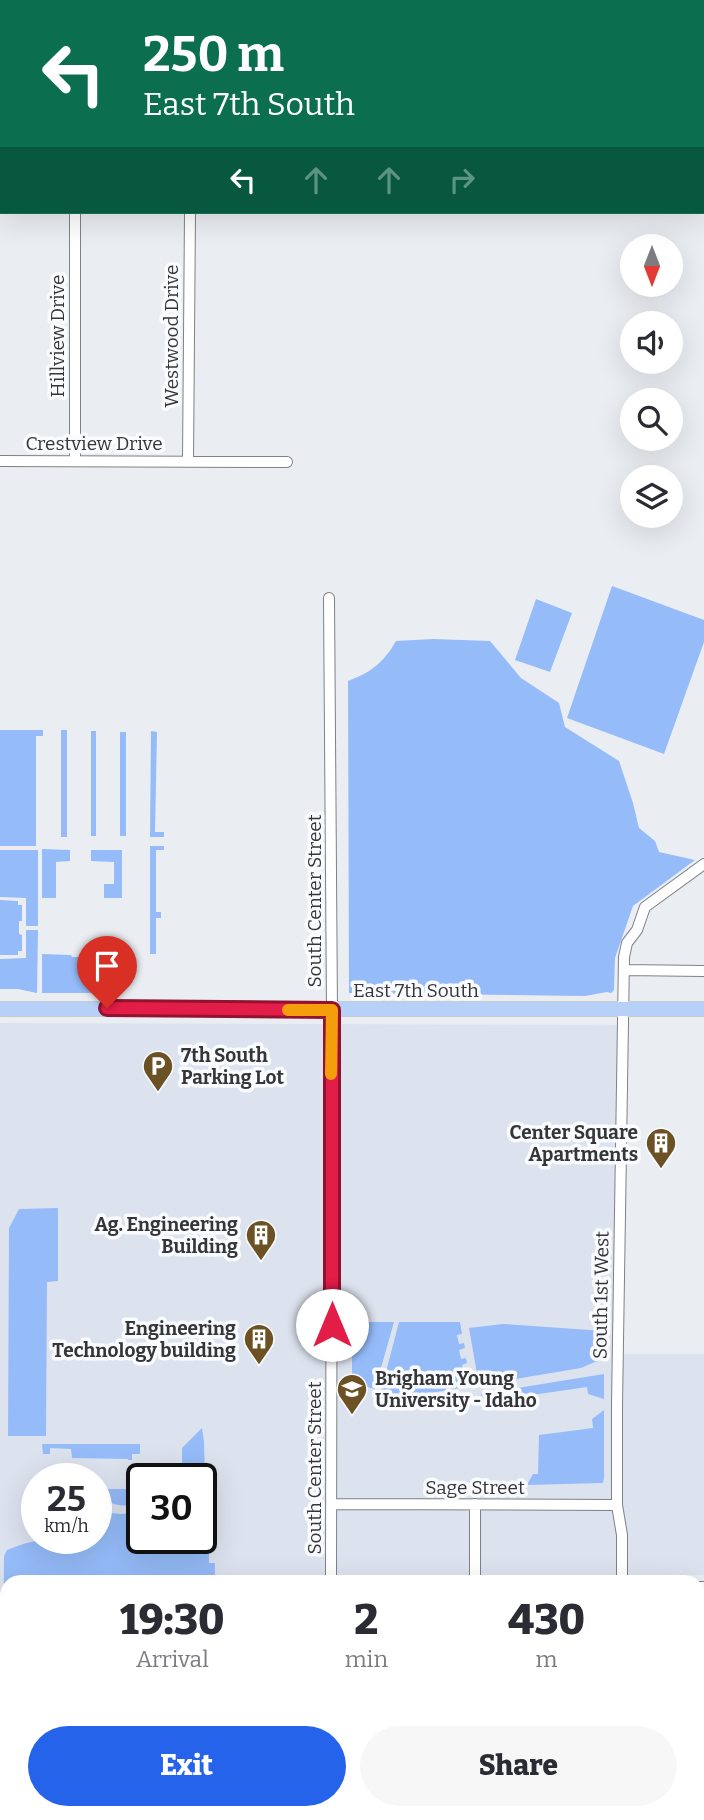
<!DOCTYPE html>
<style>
:root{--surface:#fff;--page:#f7f7f7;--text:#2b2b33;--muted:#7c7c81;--accent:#2563eb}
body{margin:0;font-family:Bitter,serif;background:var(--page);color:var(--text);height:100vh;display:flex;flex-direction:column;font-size:26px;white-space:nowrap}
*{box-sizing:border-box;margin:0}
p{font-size:23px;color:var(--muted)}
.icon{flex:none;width:38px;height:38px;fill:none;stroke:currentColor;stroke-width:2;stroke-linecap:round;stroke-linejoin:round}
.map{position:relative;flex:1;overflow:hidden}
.panel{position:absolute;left:0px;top:1575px;width:705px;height:245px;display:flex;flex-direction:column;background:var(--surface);border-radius:21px 21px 0 0;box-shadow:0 7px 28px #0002}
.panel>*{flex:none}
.banner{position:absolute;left:0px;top:0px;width:705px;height:214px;box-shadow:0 7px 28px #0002;background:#0b6e4f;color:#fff;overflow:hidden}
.needle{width:46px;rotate:180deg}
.buttons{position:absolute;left:620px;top:234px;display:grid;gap:14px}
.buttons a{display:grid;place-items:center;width:63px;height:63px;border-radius:50%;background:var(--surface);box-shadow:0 7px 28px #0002;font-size:35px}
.speed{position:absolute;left:21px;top:1463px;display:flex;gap:14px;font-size:35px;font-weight:700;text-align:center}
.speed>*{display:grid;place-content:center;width:91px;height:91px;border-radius:50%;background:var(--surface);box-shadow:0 7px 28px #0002;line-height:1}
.speed small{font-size:18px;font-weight:400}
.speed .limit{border:4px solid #111;border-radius:10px;background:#fff;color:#111}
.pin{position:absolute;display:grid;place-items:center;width:60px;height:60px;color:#fff;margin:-72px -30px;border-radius:50% 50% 50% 0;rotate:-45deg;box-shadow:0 0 7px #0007}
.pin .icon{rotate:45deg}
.me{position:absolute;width:77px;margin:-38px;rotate:0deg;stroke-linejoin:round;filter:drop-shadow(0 0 5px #0008)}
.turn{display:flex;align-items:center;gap:24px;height:147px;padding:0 28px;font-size:32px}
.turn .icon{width:91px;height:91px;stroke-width:2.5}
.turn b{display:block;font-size:49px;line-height:60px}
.lanes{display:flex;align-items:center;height:66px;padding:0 28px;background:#0003;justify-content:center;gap:35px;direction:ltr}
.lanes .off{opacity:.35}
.eta{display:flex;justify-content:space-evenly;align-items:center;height:119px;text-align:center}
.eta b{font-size:42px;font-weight:800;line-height:49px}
.action{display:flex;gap:14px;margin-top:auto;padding:14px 28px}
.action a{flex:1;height:80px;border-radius:42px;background:var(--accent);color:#fff;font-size:28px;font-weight:800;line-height:80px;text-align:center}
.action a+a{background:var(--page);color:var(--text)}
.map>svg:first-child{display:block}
</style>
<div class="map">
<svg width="704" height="1820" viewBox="0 0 704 1820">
<rect width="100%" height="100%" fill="#eaeef3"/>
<path fill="#dce3ef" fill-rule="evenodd" d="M0,1023L624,1025L619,1354H704V1575L606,1576L605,1582H7V1813H605V1820H0ZM37,1479H96V1538H37ZM142,1479H201V1538H142Z"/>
<path fill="#95bcf9" d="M612,586L704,620V642L664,754L567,718Z
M536,599L572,613L550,672L515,660Z
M433,639L490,641L521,678L559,703L565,727L619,761L633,803L639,828L655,841L659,852L695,860L633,906L615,958L614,990L611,993L607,992L585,996L349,993L348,681C372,672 384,662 396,641Z
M0,730H43V736H36V846H0Z
M67,730V837H61V730Z
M91,731H96V836H91Z
M151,731L157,732L155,832H164V837H150Z
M120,732H126V836H120Z
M150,846H164V850H156V912H161V918H156V954H150Z
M42,849L70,850V861L56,862V898H42Z
M0,850H38V926H26V898L0,897Z
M91,850H122V898H104V884H114V862L91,861Z
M0,900L18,901V905H22V921H19V934L22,935V951H18V955H0Z
M26,930H38L37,993L18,989H0V959L26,958Z
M42,954L71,955L72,957H84L85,955H122V993H42Z
M58,1208V1281L47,1282L46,1436H8L9,1228L19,1209Z
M352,1322H394L375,1389L352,1383Z
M399,1322H460L462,1334L457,1335L459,1344L464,1343L465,1348L459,1350L461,1359L466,1358L467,1363L462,1365L464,1373L469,1372L471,1386L414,1396L406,1394L405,1397L381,1391Z
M503,1324L604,1331V1358L581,1368L479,1385L469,1328Z
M604,1374V1399L588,1394L587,1387L483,1402L481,1394Z
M604,1410V1478L603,1483L527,1485L533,1474H538L539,1435L593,1428L592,1419Z
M202,1428L204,1442L205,1475L201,1490L202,1523H201V1479H180V1473L182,1471V1448Z
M42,1444H140V1454H132V1460H128V1459L72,1458L71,1449L50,1448V1454H43Z
M129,1473H140L142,1500C128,1512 112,1501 96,1501V1489H129Z
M142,1508V1538H192L195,1544V1552L209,1553V1563H215V1582H7L6,1702L3,1697L4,1556L7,1550C39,1536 63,1538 96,1538V1510C115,1513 123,1518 142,1508Z"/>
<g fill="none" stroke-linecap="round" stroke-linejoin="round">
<g stroke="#7e8186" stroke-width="12">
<path id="minor" d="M52,2L95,0
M192,2V0
M0,5H2
M0,461L287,462
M75,461V212
M188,461L190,212
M329,598L332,1010L331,1582
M624,970L704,971
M332,1504L617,1505
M475,1504V1582
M622,1582V1535L617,1505V1405L624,957L627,943L637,930L645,907L704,864
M698,1587H704
M37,1820V1813
M328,1820L329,1813
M619,1820L620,1813"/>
</g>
<g stroke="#cacbcb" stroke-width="16">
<path id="major" d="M0,1009H704"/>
</g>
<use href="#minor" stroke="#fff" stroke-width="10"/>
<use href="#major" stroke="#b6d0f7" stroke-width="14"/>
</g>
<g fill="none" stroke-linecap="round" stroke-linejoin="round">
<g stroke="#92132f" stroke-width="18">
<path id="route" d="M107,1008L332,1010V1325"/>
</g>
<use href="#route" stroke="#e11d48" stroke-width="12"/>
<path stroke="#f59e0b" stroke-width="12" d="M288,1010H332L331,1074"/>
</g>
<defs>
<g id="parking-pin" transform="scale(1.575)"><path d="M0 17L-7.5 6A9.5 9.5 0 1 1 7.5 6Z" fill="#6b5123" stroke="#f9fbfe"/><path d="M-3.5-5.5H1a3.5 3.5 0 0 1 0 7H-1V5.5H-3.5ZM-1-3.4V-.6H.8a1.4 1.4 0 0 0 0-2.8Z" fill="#fff"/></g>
<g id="building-pin" transform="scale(1.575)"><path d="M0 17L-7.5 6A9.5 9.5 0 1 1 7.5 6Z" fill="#6b5123" stroke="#f9fbfe"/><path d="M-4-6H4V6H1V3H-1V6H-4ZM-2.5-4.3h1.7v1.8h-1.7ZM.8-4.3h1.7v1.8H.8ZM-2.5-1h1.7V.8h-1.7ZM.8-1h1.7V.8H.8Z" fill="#fff"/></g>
<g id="university-pin" transform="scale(1.575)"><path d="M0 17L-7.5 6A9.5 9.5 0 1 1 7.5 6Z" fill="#6b5123" stroke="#f9fbfe"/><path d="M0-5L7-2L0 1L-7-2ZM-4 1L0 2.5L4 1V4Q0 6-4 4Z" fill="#fff"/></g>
</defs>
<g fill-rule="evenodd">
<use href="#parking-pin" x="158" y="1066"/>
<use href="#building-pin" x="661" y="1143"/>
<use href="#building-pin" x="261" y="1235"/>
<use href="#building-pin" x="259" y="1339"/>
<use href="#university-pin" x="352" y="1389"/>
</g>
<g text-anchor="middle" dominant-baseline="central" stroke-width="7" stroke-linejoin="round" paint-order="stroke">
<g font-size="19" fill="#353638" stroke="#f9fbfe">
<text transform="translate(57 336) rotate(-90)">Hillview Drive</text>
<text transform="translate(171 336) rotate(-90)">Westwood Drive</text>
<text x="94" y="443">Crestview Drive</text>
<text transform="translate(314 901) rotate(-90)">South Center Street</text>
<text x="416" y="990">East 7th South</text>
<text transform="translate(601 1295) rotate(-89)">South 1st West</text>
<text transform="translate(314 1468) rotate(-90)">South Center Street</text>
<text x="475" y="1487">Sage Street</text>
</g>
<g font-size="19" font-weight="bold" fill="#353638" stroke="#f9fbfe" text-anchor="end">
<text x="181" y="1055" text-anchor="start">7th South<tspan x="181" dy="22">Parking Lot</tspan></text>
<text x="638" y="1132">Center Square<tspan x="638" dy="22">Apartments</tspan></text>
<text x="238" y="1224">Ag. Engineering<tspan x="238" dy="22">Building</tspan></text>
<text x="236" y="1328">Engineering<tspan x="236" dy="22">Technology building</tspan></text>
<text x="375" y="1378" text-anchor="start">Brigham Young<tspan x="375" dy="22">University - Idaho</tspan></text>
</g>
</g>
</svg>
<div class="buttons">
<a><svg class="needle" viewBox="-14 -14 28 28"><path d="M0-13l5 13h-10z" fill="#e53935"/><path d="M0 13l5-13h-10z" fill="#7c7c81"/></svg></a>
<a><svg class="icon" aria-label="sound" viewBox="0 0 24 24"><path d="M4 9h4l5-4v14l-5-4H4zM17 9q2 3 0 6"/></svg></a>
<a><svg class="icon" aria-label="search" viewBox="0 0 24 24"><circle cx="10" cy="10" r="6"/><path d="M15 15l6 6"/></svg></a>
<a><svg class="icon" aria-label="layers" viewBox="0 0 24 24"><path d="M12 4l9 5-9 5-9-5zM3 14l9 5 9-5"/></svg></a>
</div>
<div class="speed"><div>25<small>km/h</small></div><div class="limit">30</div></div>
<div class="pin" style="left:107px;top:1008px;background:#d93025"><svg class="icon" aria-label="arrive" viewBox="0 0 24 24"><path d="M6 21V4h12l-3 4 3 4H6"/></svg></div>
<svg class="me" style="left:332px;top:1325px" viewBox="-20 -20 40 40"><circle r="19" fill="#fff"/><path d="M0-13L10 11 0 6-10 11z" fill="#e11d48"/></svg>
<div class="banner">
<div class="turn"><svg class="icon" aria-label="left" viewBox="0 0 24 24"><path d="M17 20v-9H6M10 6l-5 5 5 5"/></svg><div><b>250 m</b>East 7th South</div></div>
<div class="lanes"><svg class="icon" aria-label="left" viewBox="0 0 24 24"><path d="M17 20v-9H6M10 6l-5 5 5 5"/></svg><svg class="icon off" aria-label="ahead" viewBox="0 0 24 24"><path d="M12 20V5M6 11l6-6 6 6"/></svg><svg class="icon off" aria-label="ahead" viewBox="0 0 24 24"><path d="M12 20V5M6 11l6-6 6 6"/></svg><svg class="icon off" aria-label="right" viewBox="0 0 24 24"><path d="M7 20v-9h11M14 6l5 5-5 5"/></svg></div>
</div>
<section class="panel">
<div class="eta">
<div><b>19:30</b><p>Arrival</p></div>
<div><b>2</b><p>min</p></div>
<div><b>430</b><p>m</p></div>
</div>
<div class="action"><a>Exit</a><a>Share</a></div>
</section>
</div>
